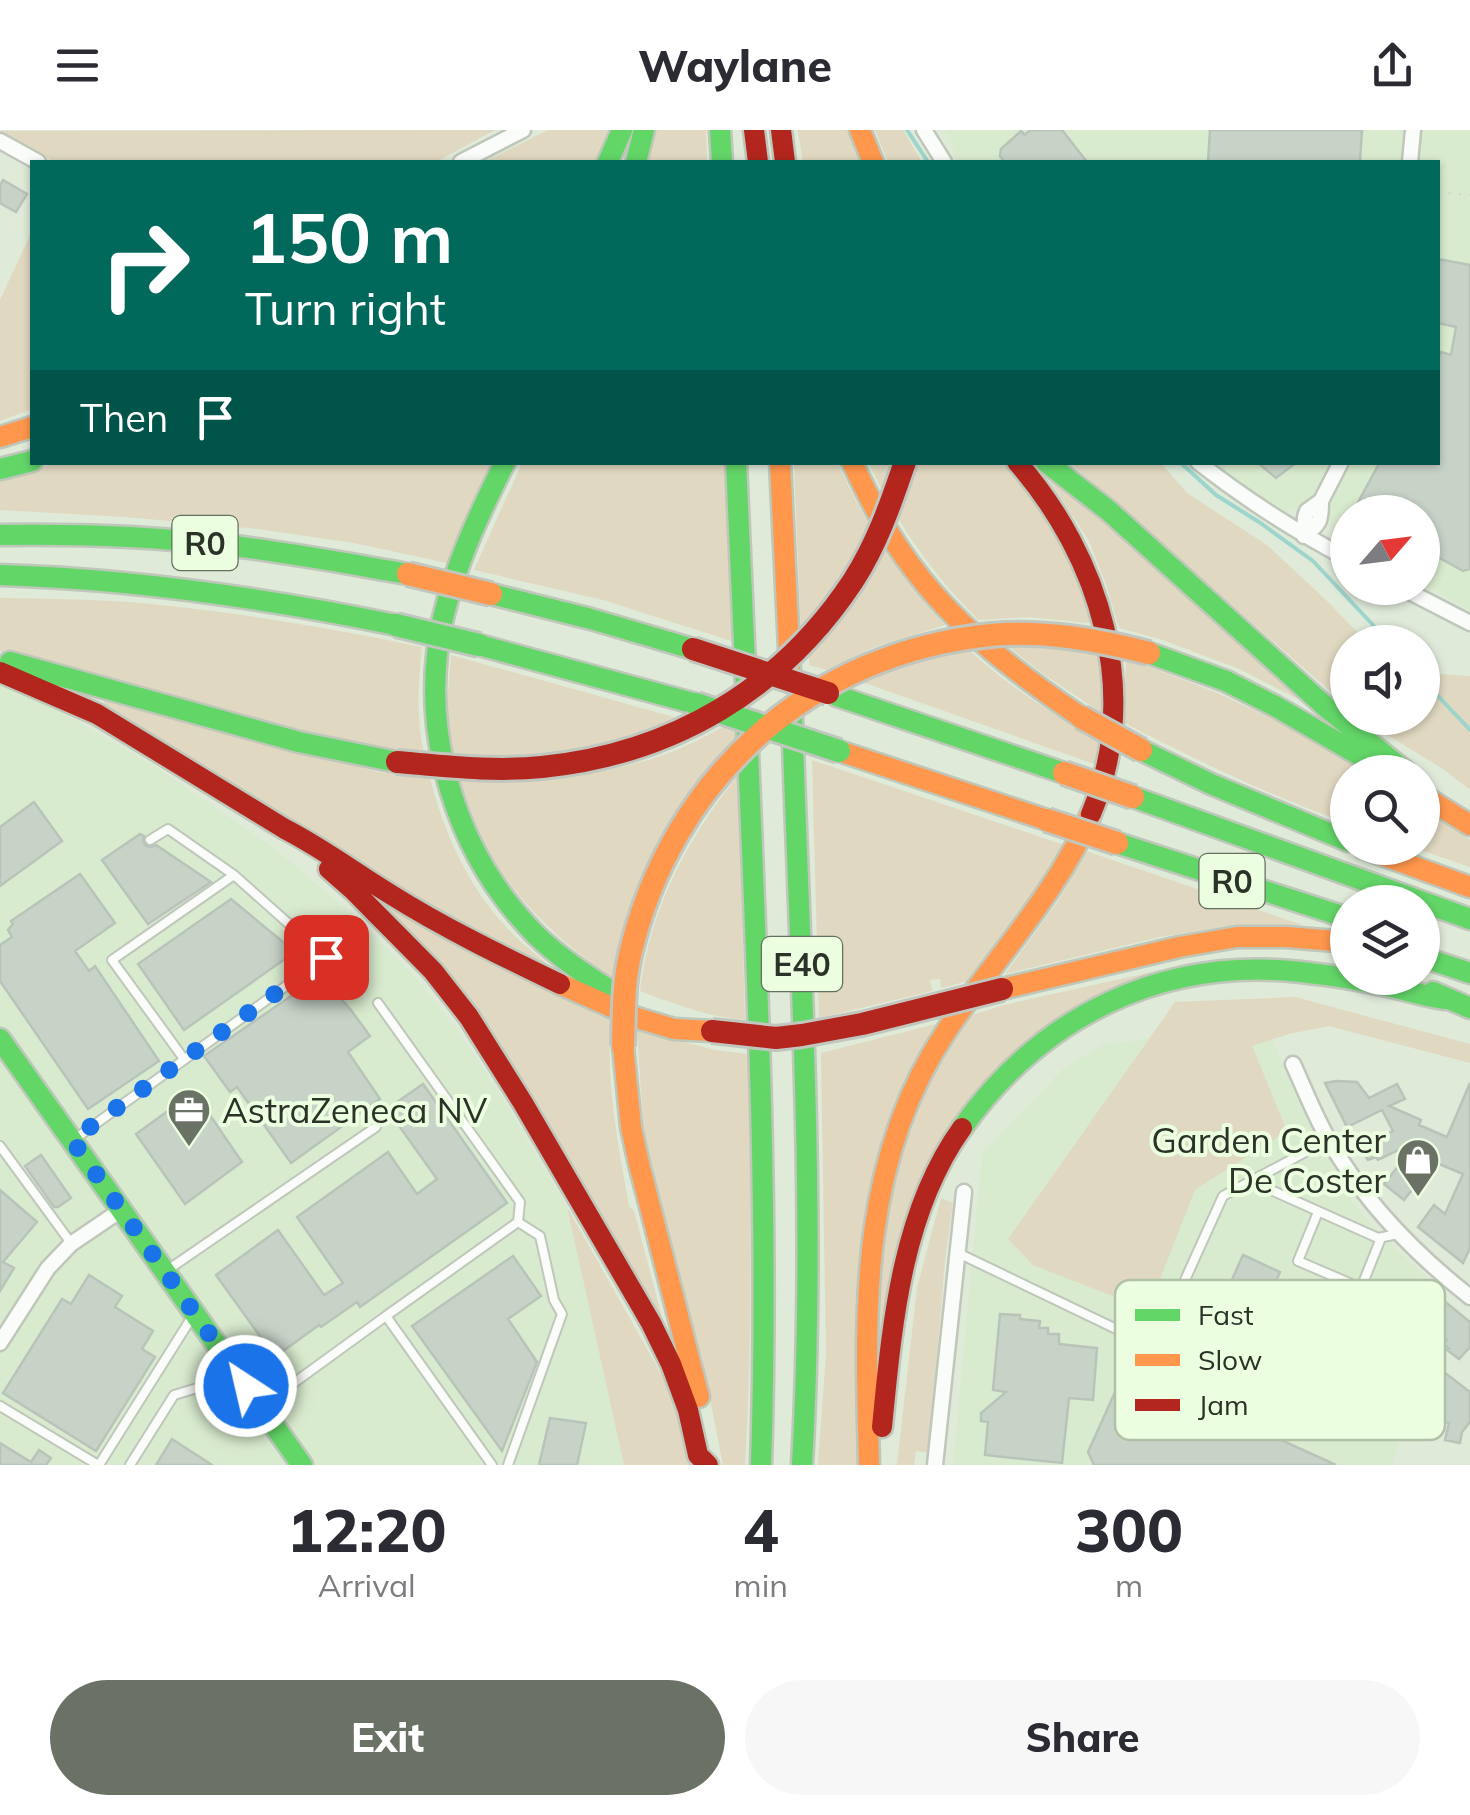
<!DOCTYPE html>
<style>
:root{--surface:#fff;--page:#f7f7f7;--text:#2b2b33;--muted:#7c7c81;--accent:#6a7265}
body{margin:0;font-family:Mulish,sans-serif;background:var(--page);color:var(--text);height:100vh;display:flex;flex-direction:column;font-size:38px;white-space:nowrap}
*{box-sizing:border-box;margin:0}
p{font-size:32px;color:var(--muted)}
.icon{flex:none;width:55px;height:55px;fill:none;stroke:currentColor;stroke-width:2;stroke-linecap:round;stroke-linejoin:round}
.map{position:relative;height:1335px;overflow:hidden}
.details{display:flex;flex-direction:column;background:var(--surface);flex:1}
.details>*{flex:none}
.guide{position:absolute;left:30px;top:30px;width:1410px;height:305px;border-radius:0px;box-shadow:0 2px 8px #0004;background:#00695c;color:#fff;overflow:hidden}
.needle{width:65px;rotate:62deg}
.controls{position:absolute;left:1330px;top:365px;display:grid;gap:20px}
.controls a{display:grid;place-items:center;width:110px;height:110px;border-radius:50%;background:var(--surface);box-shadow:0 2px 8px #0004;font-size:50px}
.pin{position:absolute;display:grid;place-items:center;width:85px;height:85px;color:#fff;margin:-42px;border-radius:20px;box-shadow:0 5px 15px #0006}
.me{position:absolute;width:110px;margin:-55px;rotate:325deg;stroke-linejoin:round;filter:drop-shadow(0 0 8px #0008)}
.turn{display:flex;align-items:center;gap:35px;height:210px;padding:0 50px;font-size:45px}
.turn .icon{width:130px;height:130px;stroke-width:2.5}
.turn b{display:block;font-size:70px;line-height:85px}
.then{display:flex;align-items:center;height:95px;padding:0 50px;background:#0003;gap:20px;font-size:38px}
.eta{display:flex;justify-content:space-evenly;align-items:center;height:170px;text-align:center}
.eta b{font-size:60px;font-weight:800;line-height:70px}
.action{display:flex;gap:20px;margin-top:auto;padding:20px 50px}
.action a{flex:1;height:115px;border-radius:60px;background:var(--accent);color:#fff;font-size:40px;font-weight:800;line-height:115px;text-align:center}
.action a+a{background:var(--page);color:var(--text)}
header{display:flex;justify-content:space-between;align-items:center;height:130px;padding:0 50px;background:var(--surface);font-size:45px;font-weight:800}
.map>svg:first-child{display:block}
</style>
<header><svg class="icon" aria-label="menu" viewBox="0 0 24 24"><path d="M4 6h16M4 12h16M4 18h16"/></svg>Waylane<svg class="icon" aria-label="share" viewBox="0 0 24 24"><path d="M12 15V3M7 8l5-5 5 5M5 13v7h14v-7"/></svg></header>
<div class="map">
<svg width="1470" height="1335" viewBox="0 0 1470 1335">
<rect width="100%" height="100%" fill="#dfead9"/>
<path fill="#d9ebcf" d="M944,0H1470V481L1423,454L1422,382H1348L1347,413L1336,405L1332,397L1329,389L1328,372L1315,366L1300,377L1283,384L1210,333L1438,332V32H960Z
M0,555L36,568L153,635L274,718L346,779L416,848L457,899L503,968L567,1077L624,1335H0Z
M1264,893L1312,998L1353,1073L1389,1112L1445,1164L1419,1248L1416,1250L1417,1252L1392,1335H953L982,1023L1062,940L1101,915L1133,911L1195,898Z"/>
<path fill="#e0d8c0" d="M495,0L436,32H55L0,1Z
M548,0H608L595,32H484Z
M655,0H706L707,32H649Z
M798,0H853L866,32H803Z
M875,0H903L922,32H888Z
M32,101V279L0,291V170Z
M63,332L491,333L467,382L447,433L354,413L258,399L125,387L0,380V347Z
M522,333H724L735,512L603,470L474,440Z
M794,333H838C864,394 900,446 945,495L872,518L826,540L809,535L810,498L801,507Z
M869,333H1001L1019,347L1049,383L1098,494L1029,487L978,490C933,444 895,392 869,333Z
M1070,333H1161L1187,363L1267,415L1326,470L1367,512H1348L1347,576Z
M1052,345L1300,563L1298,569L1239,539L1163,510L1119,498L1106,454L1088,409L1048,349Z
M0,468C57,469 114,469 170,476C254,485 339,500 422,517C418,554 416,588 424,624L321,607L0,521Z
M1006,515L1101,521L1103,584L1042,543Z
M968,519C1008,557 1054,584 1101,612L1097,635L862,552L926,527Z
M451,525L688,591L572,627L452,628L447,575Z
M1126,528L1215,562L1314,608L1365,642H1348L1347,693C1270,666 1197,630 1124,593Z
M1423,543L1470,546V660L1443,639L1360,588H1422Z
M105,571L378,642L430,648C444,703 468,757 508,799C524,816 543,830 561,845L485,809L103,575Z
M723,597L741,603L709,638L614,851C533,789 492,750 460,650C530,651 599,648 666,624C686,617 704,607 723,597Z
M812,630L1067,716L972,850L941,858L940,849L930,850L932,861L819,888Z
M738,645L745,890C708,887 675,874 640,861C650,778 687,710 738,645Z
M1423,677L1470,710V737L1415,718H1422Z
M1086,721L1302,795L1228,796L1160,807L1005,844L1058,771Z
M367,761L611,886C605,950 618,1014 629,1076L634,1081L662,1187Z
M1179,836L1056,890L907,1084L892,1135L878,1245L881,1128L889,1076L903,1021L931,948L972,885L1004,875Z
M1295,867L1470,914V933L1329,896L1289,904L1252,916L1287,1001L1195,1060L1148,1180L1033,1135L1008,1109L1175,872Z
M940,893L897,976L860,1335H818L826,1224L821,923Z
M637,900L715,920L748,924C751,1062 753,1198 745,1335H723L702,1228L660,1073L643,993Z
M941,1068L953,1073L945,1130L929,1323L916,1321L914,1335H897L917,1158Z
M567,1077L664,1249L684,1299L690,1335H624Z"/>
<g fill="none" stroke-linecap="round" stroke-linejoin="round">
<path stroke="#9dd4cb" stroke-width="4" d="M907,0L928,32
M1180,332L1216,365L1259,392L1313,431L1389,512
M1422,549L1470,600"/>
</g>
<path fill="#c8d3c8" stroke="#b8c4b9" stroke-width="2.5" d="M1030,0H1062L1087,32H1004L1000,26L1001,19L1021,1L1025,5Z
M1210,0H1362L1360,32H1208Z
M3,50L27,64L16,82L0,73V56Z
M1438,129L1470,135V439L1463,441L1429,422L1431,418L1422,413V382H1367L1356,376L1380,332H1438V229L1441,222L1451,225L1456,197L1438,193Z
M1257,332H1297L1276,348Z
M34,672L62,711L0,756V697Z
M140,704L144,706L143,711L146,716L151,717L156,715L211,752L148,794L102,730Z
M80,744L115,793L75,821L89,841L95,836L159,931L88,979L0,851V815L12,807L8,800L13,794L11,791Z
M231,769L295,822L184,900L138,834Z
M320,846L351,880L370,906L348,922L380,969L291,1033L237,957L230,962L204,926Z
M1336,951L1357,952L1369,968L1397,954L1405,969L1389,976L1421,990L1419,995L1447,1007L1470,953V1118L1463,1133L1418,1097L1434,1075L1445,1084L1463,1044L1432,1031L1428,1040L1404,1070L1384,1054L1419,1010L1378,1030L1376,1027L1368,1030L1360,1017L1393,1001L1382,980L1347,997L1325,953Z
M423,954L507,1073L360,1177L357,1172L321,1197L319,1195L275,1227L216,1145L278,1100L324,1165L343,1153L297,1087L388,1022L417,1064L437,1049L387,979Z
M194,962L242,1032L185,1074L136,1004Z
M41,1025L71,1068L58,1077H54L25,1036Z
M0,1060L37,1092L3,1132L14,1138L0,1161Z
M1243,1125L1280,1142L1240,1234L1202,1217Z
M513,1126L541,1166L508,1189L537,1232L502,1321L412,1196Z
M89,1145L122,1166L115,1177L153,1201L142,1219L155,1227L96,1321L3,1263L62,1169L71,1174Z
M1443,1170L1470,1192V1217L1459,1229L1447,1220L1449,1219L1443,1214L1447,1210L1441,1205L1443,1203L1441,1199L1435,1195Z
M1000,1184L1020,1185V1189L1040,1191L1039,1198H1048V1204H1059V1214L1097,1218L1093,1270L1069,1268L1062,1333L985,1325L988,1292L981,1291V1283L1006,1262L993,1260Z
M1135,1218L1165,1232L1156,1253L1336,1335H1094L1088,1322Z
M1440,1239L1470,1262V1292L1462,1302L1460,1313L1445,1310L1449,1293L1407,1282Z
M550,1288L586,1293L577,1335H539Z
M172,1309L212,1335H156Z
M0,1313L31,1332L39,1320L51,1328L46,1335H0Z"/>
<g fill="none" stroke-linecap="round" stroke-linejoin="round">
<g stroke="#bec7b9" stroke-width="12">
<path id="lane" d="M150,710L168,699L234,745
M378,873L520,1072L518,1092L386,1186
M72,1011L326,827L234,745L112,830L184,929
M0,1016L71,1113
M1251,1051L1378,1108L1398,1104
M1318,1082L1298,1131L1361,1158L1381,1108
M958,1123L1135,1208L1148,1210L1161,1203L1223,1066L1328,1010
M169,1139L376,997
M0,1276L98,1335
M262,1276L386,1186L492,1335
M99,1335L192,1187
M130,1335L174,1265L204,1256L229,1237
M508,1335L562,1184L554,1170L540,1106L518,1092"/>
</g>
<g stroke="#bec7b9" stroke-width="19">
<path id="street" d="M924,0L944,32
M0,11L38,32
M461,32L523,0
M1410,32L1413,0
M1198,332C1245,369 1295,401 1348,429
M1304,406L1305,387L1307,381L1321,371L1341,332
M1304,406C1320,393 1321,392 1321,371
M1402,458L1470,493
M1293,934C1305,960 1315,987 1330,1012C1366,1074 1414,1123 1470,1167
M0,1213L48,1138L71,1114L121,1080
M935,1335L964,1062"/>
</g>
<g stroke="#bec7b9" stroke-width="25">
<path id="fast" d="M720,0L722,32
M608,32L622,0
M636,32L644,0
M505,332C480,382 456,433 443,488C418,601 455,723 536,805C562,830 592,849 622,868
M736,332L746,557
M1046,332L1109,381L1327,578L1406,642
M0,339L32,331
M0,405C72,404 145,406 217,414C281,421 344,433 408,444
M0,445C134,449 265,468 396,495
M491,464L591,489L693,519
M479,515L696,574
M1149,523L1226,551L1275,576L1371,632
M10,532L299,612L397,632
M837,566L1064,643
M792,585C800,835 816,1085 802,1335
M747,597C757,843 769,1089 761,1335
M1141,620L1211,654L1348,711
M1133,667L1470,789
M1117,713L1348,788
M1422,827L1470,843
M1433,862L1470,878
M0,909L302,1335
M962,998C1042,885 1163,827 1301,842C1327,845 1352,848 1377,854C1400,858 1422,866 1445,869"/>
</g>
<g stroke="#bec7b9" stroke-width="25">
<path id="slow" d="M860,0L873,32
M0,307L32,297
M780,332L790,540
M852,332C865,360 879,388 896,414C943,487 1010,539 1081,587
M839,621L1047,690
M1422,665L1470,695
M1363,718L1470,757
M560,854L634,887L674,899L712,901
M1002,859L1179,817L1237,807H1286L1348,812
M623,916L631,997L639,1034L699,1267
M869,1335C865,1183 858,1032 947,900C995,828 1057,764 1091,684"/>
</g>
<g stroke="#bec7b9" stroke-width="25">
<path id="jam" d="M754,0L758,32
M781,0L785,32
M1017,332C1100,427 1142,562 1091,684
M0,542L97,584L285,699C322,718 354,742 390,764C444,798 502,826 560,854
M329,739L353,760L433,841L469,887L523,973L651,1193L671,1234L688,1280L698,1325L708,1335
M882,1297C892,1196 901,1083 962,998"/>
</g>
<path stroke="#d2d6d0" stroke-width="2.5" stroke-dasharray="2.5 8" stroke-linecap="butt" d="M1438,62L1470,65"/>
<use href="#lane" stroke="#fafcf9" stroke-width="8"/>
<use href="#street" stroke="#fafcf9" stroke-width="14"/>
<use href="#fast" stroke="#63d668" stroke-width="20"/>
<use href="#slow" stroke="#ff974d" stroke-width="20"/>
<use href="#jam" stroke="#b3261e" stroke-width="20"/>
<g stroke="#c1c7be" stroke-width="28" stroke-linecap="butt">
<path id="fast-bridge" d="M396,495L479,515
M696,574L839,621"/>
</g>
<g stroke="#c1c7be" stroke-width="28" stroke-linecap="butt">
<path id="slow-bridge" d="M408,444L491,464
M1081,587L1141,620
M1064,643L1133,667
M1047,690L1117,713
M623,916C624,886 623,855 630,825C671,648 810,523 991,505C1044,500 1098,510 1149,523"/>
</g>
<g stroke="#c1c7be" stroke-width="28" stroke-linecap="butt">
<path id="jam-bridge" d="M693,519L828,563
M397,632C445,636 494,642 542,637C672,624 781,560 853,451C877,414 891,373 905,332
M712,901L776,908L802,905L862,894L1002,859"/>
</g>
<use href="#fast-bridge" stroke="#63d668" stroke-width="22"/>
<use href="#slow-bridge" stroke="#ff974d" stroke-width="22"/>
<use href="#jam-bridge" stroke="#b3261e" stroke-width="22"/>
</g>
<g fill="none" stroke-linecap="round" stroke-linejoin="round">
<path stroke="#1a73e8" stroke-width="18" stroke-dasharray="0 32.4" d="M246,1256L72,1010L326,827"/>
</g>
<defs>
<g id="office-pin" transform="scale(2.25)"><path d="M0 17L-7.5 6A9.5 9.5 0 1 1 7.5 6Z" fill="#6a7265" stroke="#ebfedf"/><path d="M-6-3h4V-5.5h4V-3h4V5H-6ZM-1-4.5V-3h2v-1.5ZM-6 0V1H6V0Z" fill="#fff"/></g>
<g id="shop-pin" transform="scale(2.25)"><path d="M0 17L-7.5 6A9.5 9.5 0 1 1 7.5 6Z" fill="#6a7265" stroke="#ebfedf"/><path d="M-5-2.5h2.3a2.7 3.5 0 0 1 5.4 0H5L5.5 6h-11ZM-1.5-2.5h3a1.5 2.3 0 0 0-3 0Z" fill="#fff"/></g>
</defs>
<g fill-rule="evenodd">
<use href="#office-pin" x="189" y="980"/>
<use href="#shop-pin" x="1418" y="1030"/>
</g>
<g text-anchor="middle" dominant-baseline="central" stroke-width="8" stroke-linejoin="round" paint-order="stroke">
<g fill="#ebfedf" stroke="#656f5e" stroke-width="2.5">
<rect x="172.5" y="386" width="65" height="54" rx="8"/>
<rect x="1199.5" y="724" width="65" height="54" rx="8"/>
<rect x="762" y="807" width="80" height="54" rx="8"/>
</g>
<g font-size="32" font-weight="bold" fill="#2b3227">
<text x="205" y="413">R0</text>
<text x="1232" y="751">R0</text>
<text x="802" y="834">E40</text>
</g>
<g font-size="35" fill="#2b3227" stroke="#ebfedf" text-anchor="start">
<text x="222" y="980">AstraZeneca NV</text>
<text x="1386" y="1010" text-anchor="end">Garden Center<tspan x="1386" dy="40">De Coster</tspan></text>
</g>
</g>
<rect x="1115" y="1150" width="330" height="160" rx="15" fill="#ebfedf" stroke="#b1c1a8" stroke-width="2.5"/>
<rect x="1135" y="1179" width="45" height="12" fill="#63d668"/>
<rect x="1135" y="1224" width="45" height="12" fill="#ff974d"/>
<rect x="1135" y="1269" width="45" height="12" fill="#b3261e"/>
<g font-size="28" fill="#2b3227">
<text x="1198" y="1195">Fast</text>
<text x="1198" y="1240">Slow</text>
<text x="1198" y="1285">Jam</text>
</g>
</svg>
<div class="controls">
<a><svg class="needle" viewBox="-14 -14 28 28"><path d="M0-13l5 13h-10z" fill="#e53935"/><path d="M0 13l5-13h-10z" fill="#7c7c81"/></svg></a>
<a><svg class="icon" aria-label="sound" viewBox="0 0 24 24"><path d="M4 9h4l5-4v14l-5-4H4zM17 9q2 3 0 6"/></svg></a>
<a><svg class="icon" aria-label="search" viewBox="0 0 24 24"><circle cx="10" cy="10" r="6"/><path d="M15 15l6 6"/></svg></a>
<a><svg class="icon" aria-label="layers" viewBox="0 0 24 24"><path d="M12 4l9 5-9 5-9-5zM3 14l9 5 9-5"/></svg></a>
</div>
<div class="pin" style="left:326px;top:827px;background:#d93025"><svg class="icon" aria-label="arrive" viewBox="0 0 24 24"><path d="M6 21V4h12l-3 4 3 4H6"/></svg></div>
<svg class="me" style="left:246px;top:1256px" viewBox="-20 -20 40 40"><circle r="17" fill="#1a73e8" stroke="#fff" stroke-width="3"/><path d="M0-11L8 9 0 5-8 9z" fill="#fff"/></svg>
<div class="guide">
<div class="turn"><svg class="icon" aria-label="right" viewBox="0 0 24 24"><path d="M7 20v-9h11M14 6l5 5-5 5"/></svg><div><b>150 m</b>Turn right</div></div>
<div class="then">Then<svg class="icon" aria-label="arrive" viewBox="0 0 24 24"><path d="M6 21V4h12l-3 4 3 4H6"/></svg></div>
</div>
</div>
<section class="details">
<div class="eta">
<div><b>12:20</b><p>Arrival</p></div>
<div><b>4</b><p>min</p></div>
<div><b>300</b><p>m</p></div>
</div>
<div class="action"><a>Exit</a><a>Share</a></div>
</section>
